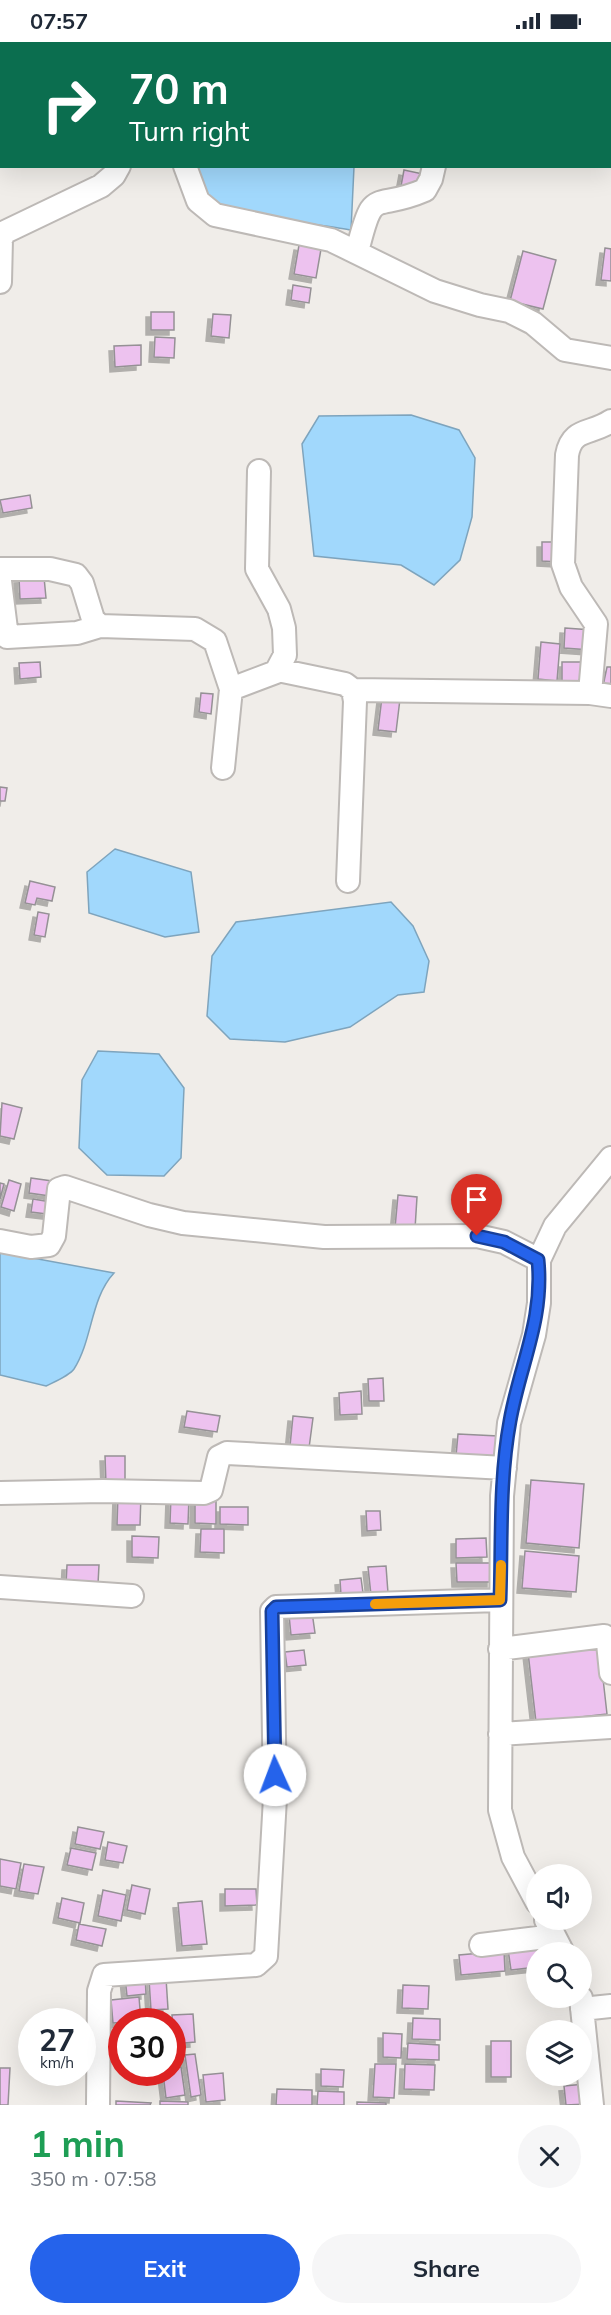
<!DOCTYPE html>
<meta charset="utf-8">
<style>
:root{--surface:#fff;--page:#f6f6f7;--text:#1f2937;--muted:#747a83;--accent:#2563eb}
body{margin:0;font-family:Mulish,sans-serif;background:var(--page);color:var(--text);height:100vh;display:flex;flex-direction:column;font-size:22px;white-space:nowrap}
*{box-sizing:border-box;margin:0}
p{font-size:20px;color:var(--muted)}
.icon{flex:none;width:33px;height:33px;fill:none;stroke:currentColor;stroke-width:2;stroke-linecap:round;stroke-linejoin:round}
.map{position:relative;height:2063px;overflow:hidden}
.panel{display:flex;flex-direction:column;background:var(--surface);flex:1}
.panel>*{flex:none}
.banner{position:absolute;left:0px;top:0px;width:612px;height:126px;box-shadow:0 6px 24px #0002;background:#0b6e4f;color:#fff;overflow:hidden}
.controls{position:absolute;left:526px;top:1822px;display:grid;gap:12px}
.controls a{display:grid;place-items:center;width:66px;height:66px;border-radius:50%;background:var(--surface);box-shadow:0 6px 24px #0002;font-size:30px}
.speed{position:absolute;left:18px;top:1966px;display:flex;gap:12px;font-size:30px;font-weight:700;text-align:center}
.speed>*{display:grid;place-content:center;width:78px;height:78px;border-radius:50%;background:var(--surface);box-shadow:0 6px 24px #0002;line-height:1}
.speed small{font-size:15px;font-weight:400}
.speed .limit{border:9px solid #d22;background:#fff;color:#111}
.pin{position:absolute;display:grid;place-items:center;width:51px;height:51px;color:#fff;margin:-62px -26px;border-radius:50% 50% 50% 0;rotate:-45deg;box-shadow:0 0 6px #0007}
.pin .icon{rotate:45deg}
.me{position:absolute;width:66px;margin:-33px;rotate:358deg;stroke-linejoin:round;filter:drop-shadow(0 0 4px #0008)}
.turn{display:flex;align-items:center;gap:21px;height:126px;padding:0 30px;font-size:27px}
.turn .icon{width:78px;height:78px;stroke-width:2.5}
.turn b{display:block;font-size:42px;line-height:51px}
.round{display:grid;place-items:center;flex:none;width:63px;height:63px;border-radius:32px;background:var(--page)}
.overview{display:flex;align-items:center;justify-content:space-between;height:102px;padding:0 30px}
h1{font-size:36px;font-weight:700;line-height:45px;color:#1e9e55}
.primary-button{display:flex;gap:12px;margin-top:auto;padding:12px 30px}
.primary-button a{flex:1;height:69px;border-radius:36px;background:var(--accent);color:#fff;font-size:24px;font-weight:700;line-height:69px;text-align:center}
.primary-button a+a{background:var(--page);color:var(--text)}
.status{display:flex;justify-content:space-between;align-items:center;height:42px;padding:0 30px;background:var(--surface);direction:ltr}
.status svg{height:16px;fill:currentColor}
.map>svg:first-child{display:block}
</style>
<div class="status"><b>07:57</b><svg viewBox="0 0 49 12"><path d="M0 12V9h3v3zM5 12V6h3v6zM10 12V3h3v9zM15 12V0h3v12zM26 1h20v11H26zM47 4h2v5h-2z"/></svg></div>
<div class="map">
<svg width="611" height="2063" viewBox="0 0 611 2063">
<defs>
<filter id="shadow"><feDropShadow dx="-5" dy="5" stdDeviation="0" flood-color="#0004"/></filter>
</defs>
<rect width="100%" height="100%" fill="#f0ede9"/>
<path fill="#a1d8fc" stroke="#7ea4bd" stroke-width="1.5" d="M202,0H399L202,1Z
M192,125H354L351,188C325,183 231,173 213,160C205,155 193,134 192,125Z
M411,373L459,388L475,416L472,475L460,518L434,543L401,523L314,514L302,402L319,374Z
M115,807L191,830L199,890L165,895L89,871L87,830Z
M391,860L413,884L429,919L424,950L398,953L350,985L285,1000L230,997L207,974L212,914L236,880Z
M98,1009L159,1012L184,1046L181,1116L164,1134L107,1133L79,1106L82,1038Z
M0,1210L114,1231C90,1257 93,1297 74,1327C69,1334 54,1340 46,1344L0,1333Z"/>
<path fill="#edc2ef" stroke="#959195" stroke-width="1.5" filter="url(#shadow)" d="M404,128L423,132L420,148L401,144Z
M299,203L321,207L316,236L294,232Z
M605,206L611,207V239L601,238Z
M523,209L556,218L543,267L510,259Z
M293,243L311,246L309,261L291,258Z
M151,270H174V288H151Z
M213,272L231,273L229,296L211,294Z
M155,295L175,296L174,316L154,315Z
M141,303V323L115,325L114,304Z
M30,453L32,466L3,471L0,458Z
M542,500H559V520L542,519Z
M44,535L46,556L20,557L19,536Z
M565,586L592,588L591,608L564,606Z
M541,600L560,602L557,639L538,637Z
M40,620L41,635L20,637L19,621Z
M562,620H588L587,642H562Z
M607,625H611V646L603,644Z
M201,651L213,652L211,672L199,670Z
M382,655L400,657L396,690L378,688Z
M0,745L7,746L5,759H0Z
M30,839L55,845L52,859L37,856L35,863L25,861Z
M38,870L49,872L45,895L34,893Z
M2,1061L22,1066L14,1097L0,1094Z
M31,1136L59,1140L57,1155L29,1151Z
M9,1138L21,1142L14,1169L1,1165Z
M0,1141L4,1142L0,1157Z
M398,1153L417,1155L415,1187L395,1186Z
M33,1157L57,1161L55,1173L31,1170Z
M383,1336L384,1359H369L368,1337Z
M361,1349L362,1372L340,1373L339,1351Z
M187,1369L220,1374L217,1390L184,1385Z
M293,1374L313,1376L309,1406L290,1404Z
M458,1392L498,1394L497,1417L456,1414Z
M105,1414H125V1441L106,1442Z
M531,1438L584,1442L579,1506L526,1501Z
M118,1452H141L140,1483H117Z
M171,1454L189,1455L188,1482L170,1481Z
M195,1458L216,1459V1482L195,1481Z
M220,1465H248V1483L220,1482Z
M366,1469H380L381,1488L367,1489Z
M201,1487H224V1511L200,1510Z
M132,1494L159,1495L158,1516L132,1515Z
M486,1496L487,1515L456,1516V1497Z
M525,1509L579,1514L576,1550L522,1546Z
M456,1521H492V1540H457Z
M67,1523H99L98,1542H66Z
M386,1524L388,1551L371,1553L368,1525Z
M361,1536L363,1551L341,1553L340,1538Z
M312,1570L315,1591L291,1593L289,1573Z
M599,1601L607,1672L536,1680L528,1610Z
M304,1608L306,1623L287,1625L285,1610Z
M78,1785L104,1790L100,1807L75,1802Z
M108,1800L127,1804L123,1821L105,1818Z
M71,1806L96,1811L92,1828L67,1823Z
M0,1817L21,1821L16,1847L0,1844Z
M24,1822L44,1825L38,1852L19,1849Z
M132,1843L150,1847L145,1872L127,1868Z
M225,1847H256L257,1863L225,1864Z
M103,1848L126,1853L121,1879L98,1874Z
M62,1856L84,1861L80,1881L58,1876Z
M202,1859L207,1902L182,1904L178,1861Z
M79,1882L106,1887L102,1904L76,1898Z
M545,1903L546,1911H537V1925L511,1928L508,1907Z
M504,1909L505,1929L461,1933L459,1913Z
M145,1933L146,1952L127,1954L125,1935Z
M166,1936L168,1967L151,1968L149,1937Z
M403,1943L429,1944L428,1967L402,1966Z
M139,1955L141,1979L113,1981L111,1958Z
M193,1972L195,2000L174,2002L172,1973Z
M413,1976L440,1977V1998L412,1997Z
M122,1989V2010L114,2011L112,1990Z
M383,1991L402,1992L401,2016L383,2015Z
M491,1999H511V2035H491Z
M408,2001L439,2003V2018L407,2017Z
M195,2012L201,2053L191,2055L185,2013Z
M375,2022H396L394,2056L373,2055Z
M405,2022L435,2023L434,2048L404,2047Z
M181,2025L185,2053L166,2056L163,2031H172V2026Z
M0,2026H10L8,2063H0Z
M321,2027L344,2028L343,2045L321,2044Z
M223,2031L225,2058L206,2060L203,2033Z
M585,2042L587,2062L566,2063L564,2044Z
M277,2047L312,2048V2063H276Z
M318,2049L344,2050V2063H317Z
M116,2059L151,2061L150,2063H116Z
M160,2059L188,2060V2063H160Z
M357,2060L386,2061V2063H357Z"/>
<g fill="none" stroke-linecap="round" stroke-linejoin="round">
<g stroke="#bdb9b6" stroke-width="26">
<path id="minor" d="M178,0V2
M452,2V0
M0,7H2
M0,57L2,58
M185,124L198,159L215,173L331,198L435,249L480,263L509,269L533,281L565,308L611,316
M357,210C374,141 372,171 425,148L431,137L434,124
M0,240L1,197L5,190L101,144L114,133L119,124
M0,527H50L76,533L82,541L93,577L100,584L195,587L215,599L231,647L223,726
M0,539L7,595L77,591L100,584
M278,628L345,642L353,648L355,659L348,839
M231,647L276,630L285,613L284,586L279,567L257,527L259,429
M353,648L590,651L611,654
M590,651L596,582L571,545L563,522L567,413C572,385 591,393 611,379
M0,1199L31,1205L49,1203L54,1194L59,1147L65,1145L149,1173L183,1181L324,1195L477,1194L504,1200L539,1218
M0,1451L103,1449L204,1451L211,1448L219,1415L227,1411L505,1426
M0,1545L132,1554
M500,1607L604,1594L608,1601L611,1631
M500,1692L611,1685
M537,1860L513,1815L500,1768L502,1454L509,1381L534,1293L539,1261V1218L555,1184L611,1116
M546,1878L563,1911
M481,1903L554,1894
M581,1956L592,2063
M582,1967L611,1964
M98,2063L99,1949L104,1933L256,1923L266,1914L275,1756L272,1569L276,1565L500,1558"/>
</g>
<use href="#minor" stroke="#fff" stroke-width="22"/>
</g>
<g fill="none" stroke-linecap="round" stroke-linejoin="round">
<g stroke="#184099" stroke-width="15">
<path id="route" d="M275,1733L272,1569L276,1565L500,1558C502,1499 499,1438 510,1379C520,1322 544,1278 538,1218L504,1200L477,1194"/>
</g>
<use href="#route" stroke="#2563eb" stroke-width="10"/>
<path stroke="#f59e0b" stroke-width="10" d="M375,1562L500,1558L501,1523"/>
</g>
</svg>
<div class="controls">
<a><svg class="icon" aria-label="sound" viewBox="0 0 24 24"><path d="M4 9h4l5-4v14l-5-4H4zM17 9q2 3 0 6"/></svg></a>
<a><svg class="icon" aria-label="search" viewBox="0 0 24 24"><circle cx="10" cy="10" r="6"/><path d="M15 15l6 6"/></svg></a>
<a><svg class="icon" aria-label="layers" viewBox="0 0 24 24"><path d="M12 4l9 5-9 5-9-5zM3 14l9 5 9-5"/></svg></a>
</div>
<div class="speed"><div>27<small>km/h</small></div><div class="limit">30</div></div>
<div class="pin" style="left:477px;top:1194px;background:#d93025"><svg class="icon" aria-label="arrive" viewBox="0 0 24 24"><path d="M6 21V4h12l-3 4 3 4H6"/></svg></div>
<svg class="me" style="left:275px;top:1733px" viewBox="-20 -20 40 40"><circle r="19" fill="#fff"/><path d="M0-13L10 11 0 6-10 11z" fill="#2563eb"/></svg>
<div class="banner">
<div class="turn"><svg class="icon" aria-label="right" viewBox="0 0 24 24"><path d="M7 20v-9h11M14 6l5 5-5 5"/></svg><div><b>70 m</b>Turn right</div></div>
</div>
</div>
<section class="panel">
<div class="overview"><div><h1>1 min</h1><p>350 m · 07:58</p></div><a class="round"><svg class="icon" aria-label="close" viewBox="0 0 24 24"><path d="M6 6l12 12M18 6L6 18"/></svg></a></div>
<div class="primary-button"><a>Exit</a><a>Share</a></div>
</section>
